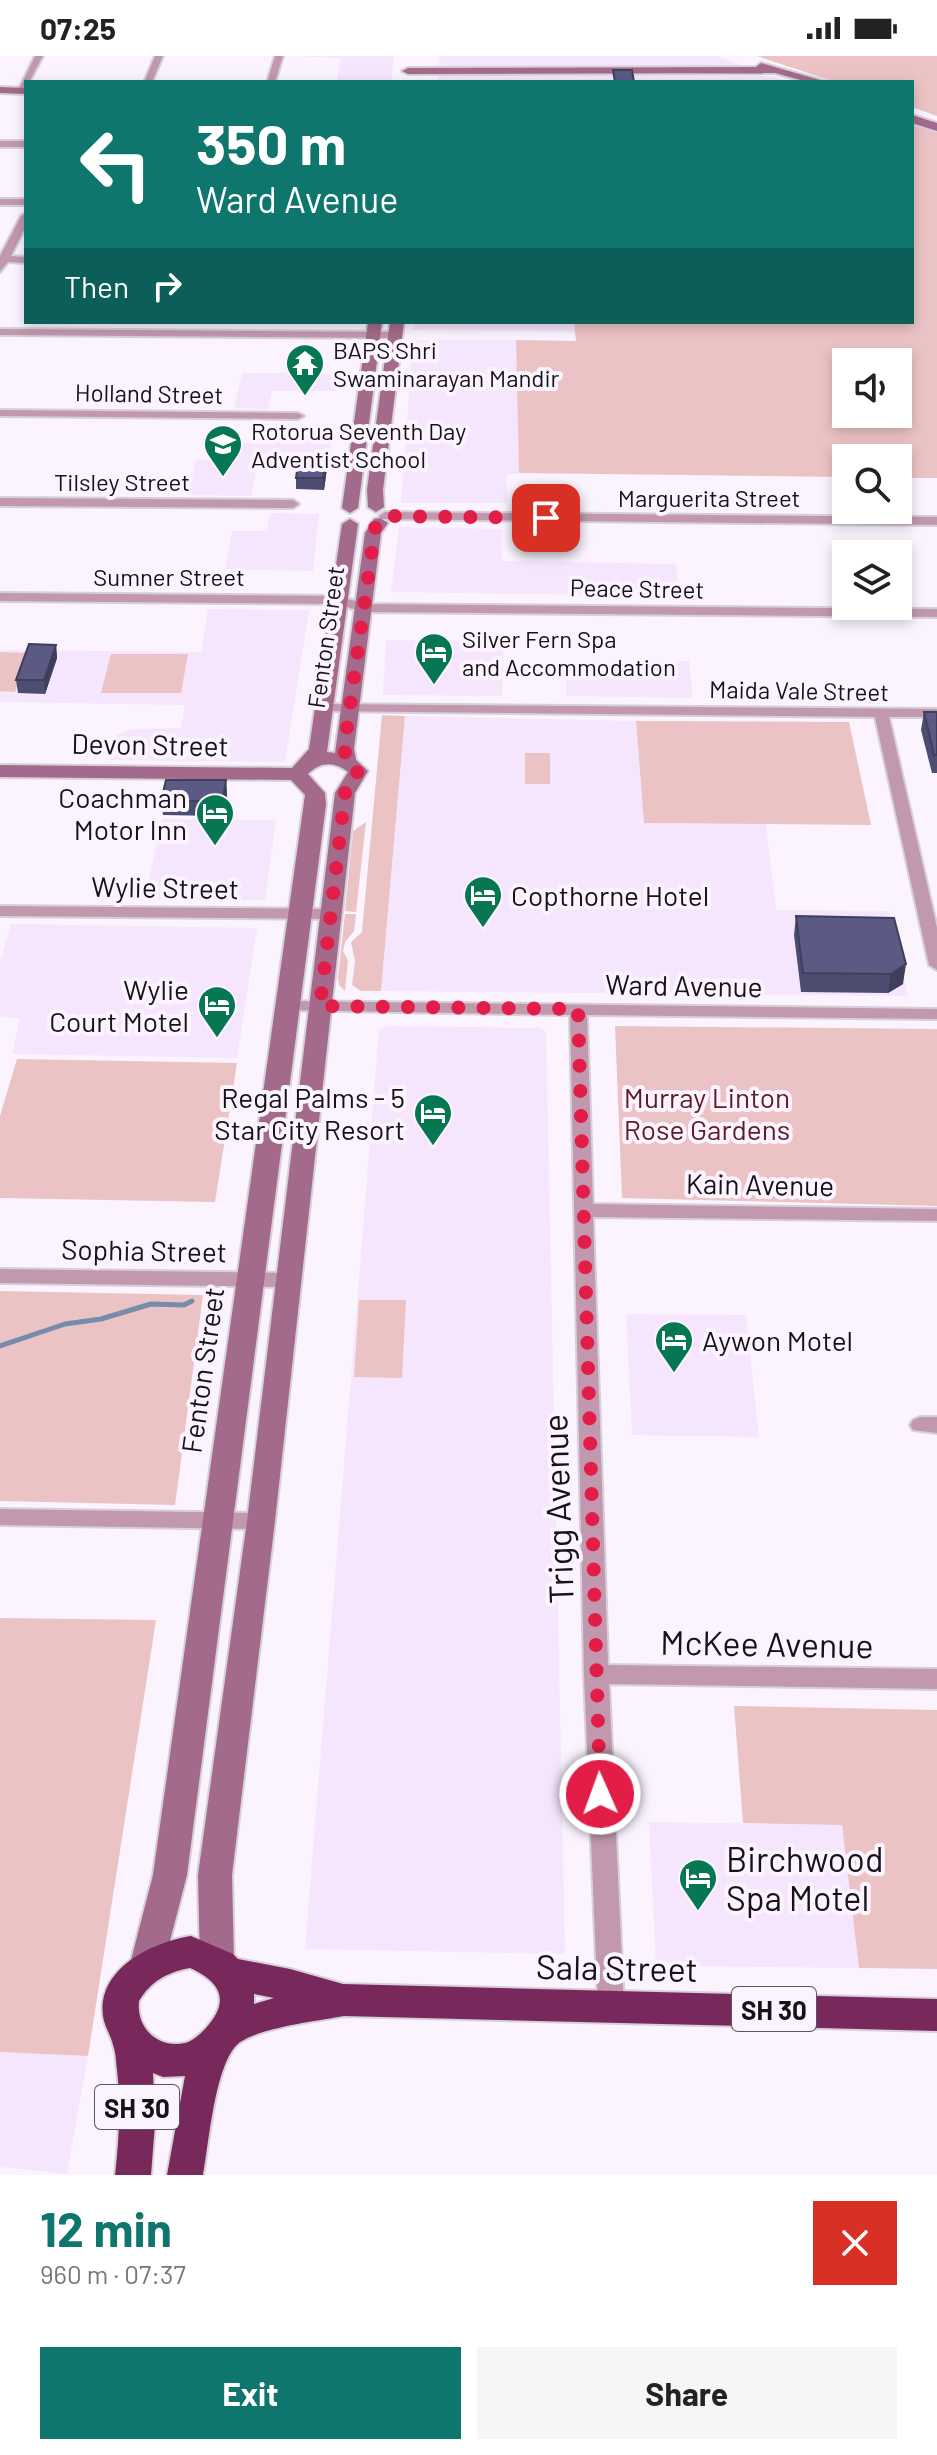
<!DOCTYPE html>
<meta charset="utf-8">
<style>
:root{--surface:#fff;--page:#f6f6f6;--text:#222;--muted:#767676;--accent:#0f766e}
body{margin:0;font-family:Barlow,sans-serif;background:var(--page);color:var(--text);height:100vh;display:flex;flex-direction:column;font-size:30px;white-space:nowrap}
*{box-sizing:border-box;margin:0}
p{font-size:26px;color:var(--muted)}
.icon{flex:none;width:44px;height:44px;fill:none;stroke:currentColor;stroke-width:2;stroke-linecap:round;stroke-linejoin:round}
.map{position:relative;height:2119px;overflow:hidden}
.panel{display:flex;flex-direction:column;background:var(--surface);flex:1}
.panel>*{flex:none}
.hud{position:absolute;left:24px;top:24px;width:890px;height:244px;border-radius:0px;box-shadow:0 4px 12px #0003;background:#0f766e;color:#fff;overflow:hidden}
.tools{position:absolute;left:832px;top:292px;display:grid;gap:16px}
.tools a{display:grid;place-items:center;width:80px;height:80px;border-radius:0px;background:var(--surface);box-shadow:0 4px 12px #0003;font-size:40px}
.pin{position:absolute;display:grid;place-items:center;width:68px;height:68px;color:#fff;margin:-34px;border-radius:16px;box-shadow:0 4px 12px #0006}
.me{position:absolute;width:88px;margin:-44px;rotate:358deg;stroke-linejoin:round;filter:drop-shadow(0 0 6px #0008)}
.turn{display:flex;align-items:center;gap:28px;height:168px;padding:0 40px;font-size:36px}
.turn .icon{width:104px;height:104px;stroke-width:2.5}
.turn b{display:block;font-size:56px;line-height:68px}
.then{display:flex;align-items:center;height:76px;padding:0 40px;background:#0003;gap:16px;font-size:30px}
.round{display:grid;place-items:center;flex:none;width:84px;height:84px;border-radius:0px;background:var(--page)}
.overview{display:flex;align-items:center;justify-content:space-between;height:136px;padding:0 40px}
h1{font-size:48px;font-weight:700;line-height:60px;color:var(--accent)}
.button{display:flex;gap:16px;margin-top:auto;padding:16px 40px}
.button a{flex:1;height:92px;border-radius:0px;background:var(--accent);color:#fff;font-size:32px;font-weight:700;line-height:92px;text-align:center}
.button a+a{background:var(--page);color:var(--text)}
.status{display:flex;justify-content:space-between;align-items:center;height:56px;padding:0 40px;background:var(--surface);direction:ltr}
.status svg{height:22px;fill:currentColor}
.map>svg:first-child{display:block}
</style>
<div class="status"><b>07:25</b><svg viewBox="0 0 49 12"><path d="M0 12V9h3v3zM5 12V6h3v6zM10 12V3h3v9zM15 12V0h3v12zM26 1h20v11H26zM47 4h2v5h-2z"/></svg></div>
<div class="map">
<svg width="937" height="2119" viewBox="0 0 937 2119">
<rect width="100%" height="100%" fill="#fbf4ff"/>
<path fill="#f5e5fd" d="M291,0H394L391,26L337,25L341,2Z
M440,0H716L756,14L438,13Z
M439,18L770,20L789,26H438Z
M414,266H574L576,278L565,275L413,274Z
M413,284H516L519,417L507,419V447H401Z
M242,317H278L344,318L342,335H272L268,353L234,352Z
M266,368H333L330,405H258L251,440L188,439L196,404L220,405L225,386L261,387Z
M270,457L319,458L313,515L225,513L232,475H267Z
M399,471L501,473L502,505L676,508L680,540L391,536Z
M208,553L309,554L285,706L110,704L115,680L132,673L181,672L185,649L0,646V594L201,596Z
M386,584L504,585L502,640L383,639Z
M689,605L693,642L566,640L567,606Z
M405,660L636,665L644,767L766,768L776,854L889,855L908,940L381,935Z
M162,763L276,764L265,844L145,843Z
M11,868L257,872L237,1002L12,998L20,962L0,961V906Z
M387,970L540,972L546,976L565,1898L305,1893L379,974Z
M626,1258L746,1259L759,1381L632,1379Z
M649,1766L842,1769L859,1912L656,1910Z
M0,1996L88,2000L67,2118L0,2111Z"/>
<path fill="#ebc3c5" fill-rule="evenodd" d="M757,0H937V60L912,51V26H835Z
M912,67L937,75V422H898V402H846V421L519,417L516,284L576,285L574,266H912ZM846,306H898V358H846Z
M0,596L28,597L15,636L0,635Z
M111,598H188L181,637H101Z
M382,659L405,660L381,935H361L352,929L355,905L351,886L362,876Z
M636,665L849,666L871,769L644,767Z
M525,697H550V728H525Z
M366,766L356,856L345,855L353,775Z
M345,858H356L354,875L345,886L343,895L348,904L345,935L339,929L338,921Z
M615,970L937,973V1150L622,1142Z
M17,1003L237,1007L215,1146L0,1142V1060Z
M0,1235L203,1239L175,1449L0,1445Z
M359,1244H406L402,1322L354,1321Z
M0,1562L156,1564L88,2000L0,1996Z
M734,1650L937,1654V1913L859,1912L842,1769L743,1767Z"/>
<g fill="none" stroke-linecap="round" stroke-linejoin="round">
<path stroke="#778caa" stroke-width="5" d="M0,1290L65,1268L101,1263L151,1248L184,1249L192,1245"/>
<g stroke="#d6d0da" stroke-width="4">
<path id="street" d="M35,0H43L29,26H26L23,37H17Z
M155,0H163L152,26H144Z
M275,0H283L275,26H267Z
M0,85H26V91H0Z
M0,143H26V149H0Z
M26,157V170L11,200L26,201V207L8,206L0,216V200L21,160Z
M0,273L395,276L400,279L395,282L0,279Z
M0,354L298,357L304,360L298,363L0,360Z
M0,442L293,444L299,448L293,452L0,450Z
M385,456L937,461V469L381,463L379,460Z
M0,537L338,540L365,548L937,553V561L364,556L337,548L0,545Z
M324,648L937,653V661H889L937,872V914L929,909L875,661L319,655L317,652Z
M0,850L330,853L338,858L330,863L0,860Z
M286,945L937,953V963L587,959L593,1148L937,1153V1165L593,1161L608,1609L937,1613V1633L609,1628L624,1951L620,1960L611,1963L602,1960L598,1951L584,1618L570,959L280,954L278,950L280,946Z
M0,1213L287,1217L294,1219L297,1224L294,1229L287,1231L0,1227Z
M920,1361H937V1377L913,1374L910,1369L913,1364Z
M0,1453L261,1457L269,1459L272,1465L269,1471L261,1473L0,1469Z"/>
</g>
<g stroke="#d6d0da" stroke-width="4">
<path id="secondary" d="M761,7L827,26H808L775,17L408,18L402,15L408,12L756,11Z
M0,31L26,32V38L0,37Z
M912,59L937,67V75L912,67Z
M368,266H382L358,452L350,457L342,452Z
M390,266H404L383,434L384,451L376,456L368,451L367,434Z
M380,462L388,467L381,477L354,693L356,704L368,715L355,737L275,1465L232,1819L234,1906L229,1917L217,1922L205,1917L200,1906L198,1819L247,1465L335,737L348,716C334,705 320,706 308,718L325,737L326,749L187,1819L164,1908L159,1919L147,1924L135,1919L130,1908L153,1819L305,739L291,724L0,721V709L292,712L309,693L342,468L350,463L358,468L327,696L335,697L365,477L374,463Z"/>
</g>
<g stroke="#d6d0da" stroke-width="4">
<path id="highway" d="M191,1880L233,1898L238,1903L290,1913L343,1928L937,1943V1975L344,1960C317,1965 265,1971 242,1985C215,2000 209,2089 203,2119H167L185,2020L163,2021L153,2017L155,2068L151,2119H115C119,2084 121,2049 117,2014C116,2006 116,1997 113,1989C111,1979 104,1970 103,1960C97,1912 153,1886 191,1880ZM190,1912C221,1926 231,1945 205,1973C200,1978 193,1985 185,1987C157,1993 136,1971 139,1945C151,1925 168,1916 190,1912ZM254,1938L274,1942L254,1948Z"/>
</g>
<use href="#street" fill="#c198ae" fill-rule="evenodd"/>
<use href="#secondary" fill="#a36a8b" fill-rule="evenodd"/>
<use href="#highway" fill="#79285c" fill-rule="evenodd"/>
</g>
<path fill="#4d4d72" d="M327,400V412L324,434L296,433V422Z
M56,589L57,602L45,638L18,637L16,624Z
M924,656H937V717H932L921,674Z
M226,724L227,739L224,756H218V760L163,759L161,745Z
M796,860L894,862L903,928L888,937L801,936L794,879Z"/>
<path fill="#3f3f5c" d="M327,400V412L324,434L323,422Z
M56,589L57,602L45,638L44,624Z
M226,724L227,739L224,756L223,742Z
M906,908L903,928L888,937L891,918Z"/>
<path fill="#5a5a84" stroke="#3f3f5c" stroke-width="2" d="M613,14H632L634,26H615Z
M299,400H327L323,422H296Z
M29,588L56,589L44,624H16Z
M924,656H937V699H934Z
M166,724H226L223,742H217V745H161Z
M796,860L894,862L906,908L891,918L803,917Z"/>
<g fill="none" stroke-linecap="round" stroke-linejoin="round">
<path stroke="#e11d48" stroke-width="14" stroke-dasharray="0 25.2" d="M546,462L385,460L375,472L344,693L347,705L356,711L358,720L345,737L320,950L578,953L600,1738"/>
</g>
<defs>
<g id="temple-pin" transform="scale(2)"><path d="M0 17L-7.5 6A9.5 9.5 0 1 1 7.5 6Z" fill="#067752" stroke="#fbf4ff"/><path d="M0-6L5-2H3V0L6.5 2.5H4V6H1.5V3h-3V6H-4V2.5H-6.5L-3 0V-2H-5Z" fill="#fff"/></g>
<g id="school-pin" transform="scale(2)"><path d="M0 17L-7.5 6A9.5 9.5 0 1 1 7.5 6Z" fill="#067752" stroke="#fbf4ff"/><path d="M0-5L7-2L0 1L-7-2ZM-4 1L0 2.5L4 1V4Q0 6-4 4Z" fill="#fff"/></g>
<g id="hotel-pin" transform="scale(2)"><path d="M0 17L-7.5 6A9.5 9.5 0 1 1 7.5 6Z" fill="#067752" stroke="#fbf4ff"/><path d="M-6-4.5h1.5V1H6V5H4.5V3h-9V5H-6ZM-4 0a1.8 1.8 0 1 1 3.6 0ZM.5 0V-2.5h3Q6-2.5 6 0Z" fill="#fff"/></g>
</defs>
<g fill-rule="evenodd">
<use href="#temple-pin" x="305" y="307"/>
<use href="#school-pin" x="223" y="388"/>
<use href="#hotel-pin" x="434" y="596"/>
<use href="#hotel-pin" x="215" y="757"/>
<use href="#hotel-pin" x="483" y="839"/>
<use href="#hotel-pin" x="217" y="949"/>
<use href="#hotel-pin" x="433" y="1057"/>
<use href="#hotel-pin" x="674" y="1284"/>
<use href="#hotel-pin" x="698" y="1822"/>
</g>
<g text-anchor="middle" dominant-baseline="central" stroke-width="8" stroke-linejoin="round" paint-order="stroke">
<g font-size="24" fill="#161218" stroke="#fbf4ff" text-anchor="start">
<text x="333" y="293">BAPS Shri<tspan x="333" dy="28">Swaminarayan Mandir</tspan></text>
<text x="251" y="374">Rotorua Seventh Day<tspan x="251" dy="28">Adventist School</tspan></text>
<text x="462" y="582">Silver Fern Spa<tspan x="462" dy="28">and Accommodation</tspan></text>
</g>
<g font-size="24" fill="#161218" stroke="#fbf4ff">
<text transform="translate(149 337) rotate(1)">Holland Street</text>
<text x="122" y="425">Tilsley Street</text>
<text x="709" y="441">Marguerita Street</text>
<text x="169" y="520">Sumner Street</text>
<text transform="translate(637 532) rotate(1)">Peace Street</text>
<text transform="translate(325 581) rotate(-82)">Fenton Street</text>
<text transform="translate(799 634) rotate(1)">Maida Vale Street</text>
</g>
<g fill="#fbf4ff" stroke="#5b565d" stroke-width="2">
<rect x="732" y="1931" width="84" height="44" rx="6"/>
<rect x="95" y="2029" width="84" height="44" rx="6"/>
</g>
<g font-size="26" font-weight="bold" fill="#161218">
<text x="774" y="1953">SH 30</text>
<text x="137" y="2051">SH 30</text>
</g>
<g font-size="28" fill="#161218" stroke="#fbf4ff">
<text transform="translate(150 688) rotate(1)">Devon Street</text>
<text transform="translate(165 831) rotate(1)">Wylie Street</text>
<text transform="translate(684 929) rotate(1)">Ward Avenue</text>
<text transform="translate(760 1128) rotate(1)">Kain Avenue</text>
<text transform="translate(144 1194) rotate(1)">Sophia Street</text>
<text transform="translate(202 1314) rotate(-82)">Fenton Street</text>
</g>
<g font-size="28" fill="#161218" stroke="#fbf4ff" text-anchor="end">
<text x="187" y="741">Coachman<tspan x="187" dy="32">Motor Inn</tspan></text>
<text x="511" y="839" text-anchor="start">Copthorne Hotel</text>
<text x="189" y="933">Wylie<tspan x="189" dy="32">Court Motel</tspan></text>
<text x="405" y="1041">Regal Palms - 5<tspan x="405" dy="32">Star City Resort</tspan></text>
<text x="702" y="1284" text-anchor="start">Aywon Motel</text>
</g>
<g font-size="28" fill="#5e1b25" stroke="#fbf4ff">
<text x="707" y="1041">Murray Linton<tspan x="707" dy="32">Rose Gardens</tspan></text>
</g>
<g font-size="34" fill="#161218" stroke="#fbf4ff">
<text transform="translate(557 1453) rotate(-92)">Trigg Avenue</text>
<text transform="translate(767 1587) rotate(1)">McKee Avenue</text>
<text transform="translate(617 1911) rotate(1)">Sala Street</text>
</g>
<g font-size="34" fill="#161218" stroke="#fbf4ff" text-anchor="start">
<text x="726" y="1802">Birchwood<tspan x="726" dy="39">Spa Motel</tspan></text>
</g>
</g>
</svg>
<div class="tools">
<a><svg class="icon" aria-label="sound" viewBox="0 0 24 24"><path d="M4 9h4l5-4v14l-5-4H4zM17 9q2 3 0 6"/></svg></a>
<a><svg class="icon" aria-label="search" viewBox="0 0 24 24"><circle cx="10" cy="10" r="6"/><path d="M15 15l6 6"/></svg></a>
<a><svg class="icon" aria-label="layers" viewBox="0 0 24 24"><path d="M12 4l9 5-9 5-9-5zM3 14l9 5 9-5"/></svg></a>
</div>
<div class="pin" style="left:546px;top:462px;background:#d93025"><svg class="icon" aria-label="arrive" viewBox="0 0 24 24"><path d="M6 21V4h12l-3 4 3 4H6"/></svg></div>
<svg class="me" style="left:600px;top:1738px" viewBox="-20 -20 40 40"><circle r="17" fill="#e11d48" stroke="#fff" stroke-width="3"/><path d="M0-11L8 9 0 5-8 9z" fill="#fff"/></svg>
<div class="hud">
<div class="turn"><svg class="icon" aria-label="left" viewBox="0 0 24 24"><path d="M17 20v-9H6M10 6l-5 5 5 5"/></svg><div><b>350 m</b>Ward Avenue</div></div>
<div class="then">Then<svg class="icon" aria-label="right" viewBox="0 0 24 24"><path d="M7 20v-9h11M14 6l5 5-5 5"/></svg></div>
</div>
</div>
<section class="panel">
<div class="overview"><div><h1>12 min</h1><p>960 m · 07:37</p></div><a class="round" style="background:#d93025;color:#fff"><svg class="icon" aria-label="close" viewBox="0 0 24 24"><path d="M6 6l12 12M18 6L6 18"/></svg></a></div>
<div class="button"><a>Exit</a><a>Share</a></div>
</section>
